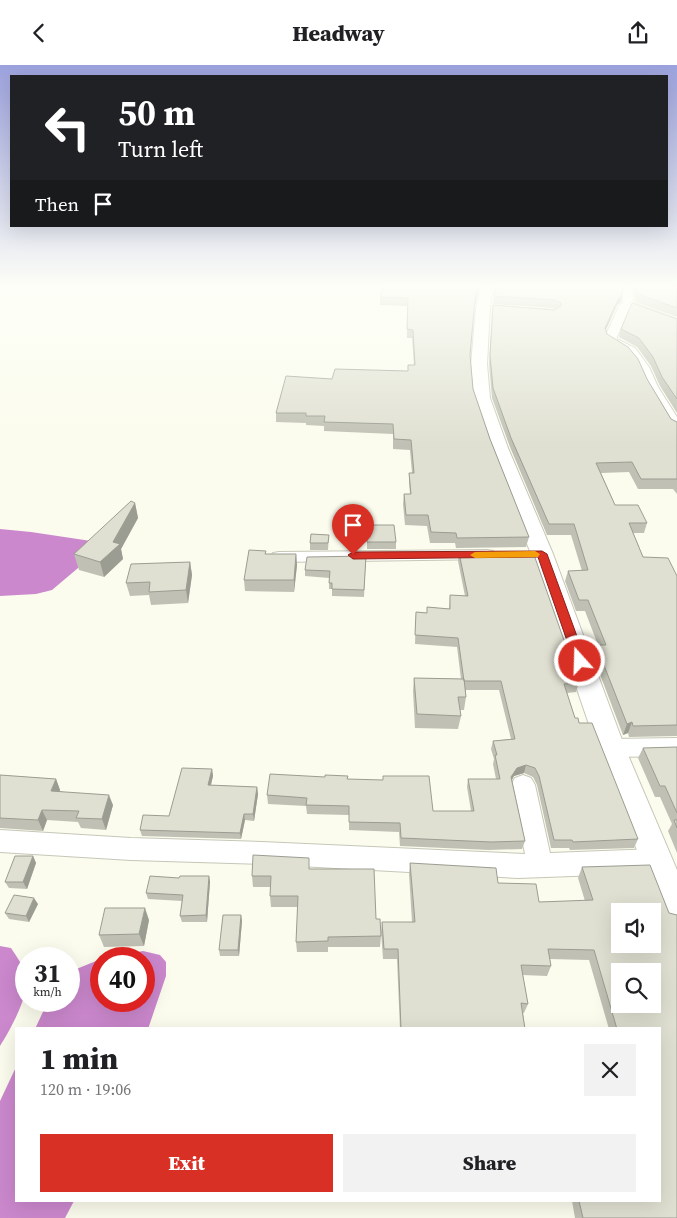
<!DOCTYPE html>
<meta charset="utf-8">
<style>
:root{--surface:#fff;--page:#f2f2f2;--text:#202124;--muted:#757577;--accent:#d93025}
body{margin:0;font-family:"Source Serif 4",serif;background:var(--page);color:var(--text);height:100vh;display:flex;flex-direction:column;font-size:19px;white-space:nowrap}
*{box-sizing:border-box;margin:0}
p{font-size:16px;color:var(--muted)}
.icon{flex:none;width:28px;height:28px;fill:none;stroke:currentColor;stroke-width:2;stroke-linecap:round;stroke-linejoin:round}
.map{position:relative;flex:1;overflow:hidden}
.sheet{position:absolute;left:15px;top:962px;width:646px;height:175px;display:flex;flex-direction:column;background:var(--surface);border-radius:0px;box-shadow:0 5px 20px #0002}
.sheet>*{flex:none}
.hud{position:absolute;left:10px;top:10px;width:658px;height:152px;border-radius:0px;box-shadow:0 5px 20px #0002;background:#202124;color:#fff;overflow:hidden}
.tools{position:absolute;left:611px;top:838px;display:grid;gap:10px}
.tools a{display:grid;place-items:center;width:50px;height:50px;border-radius:0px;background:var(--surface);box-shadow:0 5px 20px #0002;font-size:25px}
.speed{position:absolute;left:15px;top:882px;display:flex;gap:10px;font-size:25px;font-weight:700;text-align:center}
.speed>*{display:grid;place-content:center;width:65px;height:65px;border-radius:50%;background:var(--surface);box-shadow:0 5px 20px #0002;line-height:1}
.speed small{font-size:12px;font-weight:400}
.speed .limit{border:8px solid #d22;background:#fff;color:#111}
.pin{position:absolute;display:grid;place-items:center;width:42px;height:42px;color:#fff;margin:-51px -21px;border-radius:50% 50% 50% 0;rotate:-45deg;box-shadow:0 0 5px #0007}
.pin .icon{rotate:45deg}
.me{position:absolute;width:55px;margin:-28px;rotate:340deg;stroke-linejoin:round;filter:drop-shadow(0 0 4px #0008)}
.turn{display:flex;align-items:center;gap:18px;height:105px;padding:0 25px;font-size:22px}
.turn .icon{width:65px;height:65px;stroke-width:2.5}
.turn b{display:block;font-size:35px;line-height:42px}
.then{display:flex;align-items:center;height:48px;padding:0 25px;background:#0003;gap:10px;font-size:19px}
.round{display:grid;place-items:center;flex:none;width:52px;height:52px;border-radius:0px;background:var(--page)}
.head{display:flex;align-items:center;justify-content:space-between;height:85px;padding:0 25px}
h1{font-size:30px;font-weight:800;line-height:38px}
.cta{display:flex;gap:10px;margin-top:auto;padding:10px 25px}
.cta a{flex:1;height:58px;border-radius:0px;background:var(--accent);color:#fff;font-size:20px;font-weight:800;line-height:58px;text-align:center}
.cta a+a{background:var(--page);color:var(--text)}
header{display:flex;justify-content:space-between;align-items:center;height:65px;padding:0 25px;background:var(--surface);font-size:22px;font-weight:800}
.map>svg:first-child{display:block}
</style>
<header><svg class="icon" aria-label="back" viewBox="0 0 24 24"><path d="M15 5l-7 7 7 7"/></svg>Headway<svg class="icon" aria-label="share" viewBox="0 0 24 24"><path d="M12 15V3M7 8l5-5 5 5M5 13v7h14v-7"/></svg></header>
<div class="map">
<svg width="677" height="1153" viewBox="0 0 677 1153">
<rect width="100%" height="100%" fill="#fbfced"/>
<path fill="#cb88cd" d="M0,464L31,467L91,476L97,487L52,525L36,529L0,531Z
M0,881L11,883C16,891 24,901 26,911C30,930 10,965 0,981Z
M143,886L160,890L166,897V911L148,964H35L48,936H69V907L101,894V936H144V894H103Z
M16,1002V1136H74L65,1153H0V1036Z"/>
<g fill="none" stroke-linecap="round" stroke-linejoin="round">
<g stroke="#c6c7b8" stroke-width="2">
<path id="minor" d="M621,219H631L634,238L677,254V261L629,244L617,272V274L635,283L649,302L658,322L677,352V367L670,363L646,322L637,302L627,289L606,276L605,272L619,241L623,238Z
M487,485L493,486L496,490L493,494L279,497L273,496L270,492L273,488L279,487Z
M677,673V691L611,692L603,689L600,683L603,677L611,674Z
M523,710L531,713L535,720L550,788L656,784L665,788L669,796L665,804L656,808L518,813L262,799L131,795L0,787V765L131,773L262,777L525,789L511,720L515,713Z"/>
</g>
<g stroke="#c6c7b8" stroke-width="2">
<path id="tertiary" d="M482,219H494L490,243L487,299L490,333L508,383L553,489L625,683L677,805V862L665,857L597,683L531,489L490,383L474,333L471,299L476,243Z"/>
</g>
<use href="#minor" fill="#fff" fill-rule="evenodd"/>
<use href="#tertiary" fill="#fff" fill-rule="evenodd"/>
</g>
<path fill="#c0c1b4" d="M385,219H480L475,241L470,290L473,324L490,374L529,472L526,482L456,483L455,478H430L427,461L405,460L403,439L404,429H410L409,418V408H412L410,385L393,384V369L324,366V361L306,360V358L276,357V348L332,314L408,306L414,300L412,273H407V241L380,240V232Z
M496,219L621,237L617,240L606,265L607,269L647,314L671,354L677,357V429L673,424H638L629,407L601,408L615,440L647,458L644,468H633L643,492L677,511V671L629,672L628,668L623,670L593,591L596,580H598L585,546H576L565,516L568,506H582L571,470H547L510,382L492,333L489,299L493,240L555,244L553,243L493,239Z
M632,219H677V252L636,237Z
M677,254V348L660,321L651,301L637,282L619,272L621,264Z
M135,438L138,453L121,484L123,494L104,512L79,505L74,489Z
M367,460L396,477V484H367Z
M329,470L328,485H310V478Z
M459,488L579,618L576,627L567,628L575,653L579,658L638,774L634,783L570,785L569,783H551L537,720L533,712L524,708L514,711L512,715L525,776L522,784L489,785L400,781L399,767L349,765V750L307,749L306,741L268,739L267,730L347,714L433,746H471L467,722L468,714H496L493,699L494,694L491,684L493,676L511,674L499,625H466V632L464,645H460L461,651L458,664L415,663L413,626L414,613L461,614L457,582L415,579L416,547L427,548V542L449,544L450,530L465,531L458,496Z
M266,489H296L297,500L294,527L245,526L244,515Z
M366,491L364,532L332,531V524H329V513L305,511V505Z
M190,497L192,510L188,538L151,540L149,530L130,531L126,518Z
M677,682V788L668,766L672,759L660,732H655L638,693L643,683Z
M212,704L213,711L211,720L257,722L258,729L254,756L245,755L241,774L142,771L140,765L169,751Z
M0,710L56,714L60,725V726L113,740L106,765L81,763L78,757L47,755L43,766L0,763Z
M33,791L36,798L27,824L9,823L5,817Z
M410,798L498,818L539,837L585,836L578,813L582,802L669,848L677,1153H575L572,1136H660V964H609L589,895L550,894L551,901L547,911L523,910L528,939L524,948H523L525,964H400L397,894H383L381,867L382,857H412L409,809Z
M310,804L376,854L381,871L380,882H328V887H297L296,877L298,842H271L270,831V822H253L252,811Z
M209,811L210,817L207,857H182L180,851L182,836L148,834L146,828L179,813Z
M38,839L29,857L9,854L5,848Z
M241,850L242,856L239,891H220L219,885Z
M149,855L144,881L104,882L99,870Z"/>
<path fill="#9c9d92" d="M479,219H480L474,243L475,234Z
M623,229L621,237L617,240L603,271L605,263L619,232Z
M135,438L138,453L121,484L123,494L104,512L100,497L113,477Z
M296,489L297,500L294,527V515Z
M190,497L192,510L188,538L186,525Z
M632,657L628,668L623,670L627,659Z
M526,700L524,708L514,711L509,720L511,712L517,703Z
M212,704L213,711L209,727L208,720Z
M56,714L60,725L55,736L51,726Z
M257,722L258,729L254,756L253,749Z
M109,730L113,740L106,765L102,754Z
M42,745L47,755L43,766L38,755Z
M244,749L245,755L241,774L240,768Z
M33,791L36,798L27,824L23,817Z
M209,811L210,817L207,857L206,850Z
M34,833L38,839L29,857L26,851Z
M145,843L149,855L144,881L139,869Z
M241,850L242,856L239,891L238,885Z"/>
<path fill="#dfe0d1" stroke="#9c9d92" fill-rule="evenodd" d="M385,219H479L475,234L470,290L473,324L490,374L529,472L457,473L456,468L431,467L428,450H406L404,429H411L409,408H414L411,375L394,374L393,359L324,357L325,351H306V348H276L286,311L332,314L335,304L408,306V300H415L413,265L407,264L408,233L380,232Z
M496,219H622L623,229L619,232L605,263L607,269L628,282L638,294L647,314L671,354L677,357V414H641L632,397L596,398L615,440H638L647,458H629L643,492L668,493L677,511V660L633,661L632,657L627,659L596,580H606L588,535H579L568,506L588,505L574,459H549L511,373L493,323L490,290L493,240L554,245L561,241V238L555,235L494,231Z
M636,219H677V243L638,229Z
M632,238L677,254V334L662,312L653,292L639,273L621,264Z
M131,436L135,438L113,477L120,479L100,497L74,489Z
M367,460H394L396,477H367Z
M311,469L329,470L328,478H310Z
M249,485L266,486L265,489H296L294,515H244Z
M533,487L579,618L564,619L575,653H578L579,658H592L638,774L573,777L572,775H554L539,711L535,703L526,700L517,703L511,712L525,776L491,777L401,773L400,758L349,757V741L306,740L307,733L267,730L270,709L325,712V710L348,711L347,714L383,715V711H429L433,746H474L468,714H500L495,690H497L493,676L515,674L501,616H464L458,573L415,570L416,547L427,548V542L450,544V530L468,531L459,488Z
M366,491L364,525L332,524V518H329L330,506L305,505L307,492Z
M190,497L186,525L149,527L150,517L126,518L131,499Z
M414,613L464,614L466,632H458L461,651L417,649Z
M677,682V748L665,721H660L643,683Z
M182,703L212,704L208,720L257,722L253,749H244L240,768L140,765L143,750L169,751Z
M0,710L56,714L51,726L109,730L102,754L76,753L79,746L42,745L38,755L0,753Z
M674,755H677V763Z
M253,790L309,793V804H374L376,854H380L381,871L328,872V876L296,877L298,831H270L271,811H252Z
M15,791H33L23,817H5Z
M410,798L496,803L498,818L536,819L539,837L593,835L582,802L650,800L669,848L677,850V1153H583L579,1136H660V964H617L594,885L548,884L551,901L521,900L528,939L521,938L525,964H401L398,884H384L382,857H415ZM620,846H652V879H620ZM620,906H652V939H620Z
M150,811L179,813L180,811H209L206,850L180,851L183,830L146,828Z
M14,830L34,833L26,851L5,848Z
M105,843H145L139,869L99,870Z
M223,850H241L238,885H219Z"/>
<linearGradient id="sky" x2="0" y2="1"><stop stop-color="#9ca2dd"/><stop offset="0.58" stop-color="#fdfef7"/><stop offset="1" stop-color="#fdfef7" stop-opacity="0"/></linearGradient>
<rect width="677" height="380" fill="url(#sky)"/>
<path fill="#d93025" stroke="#8d1f18" d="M542,486L547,489L586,596L584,599L580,600L574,596L538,492L353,494L348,490L353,487Z"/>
<path fill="#f59e0b" d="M535,486L540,489L538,492L475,493L470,490L475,487Z"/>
</svg>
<div class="tools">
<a><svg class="icon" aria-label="sound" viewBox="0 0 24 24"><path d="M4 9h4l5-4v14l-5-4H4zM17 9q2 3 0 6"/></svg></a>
<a><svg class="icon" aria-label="search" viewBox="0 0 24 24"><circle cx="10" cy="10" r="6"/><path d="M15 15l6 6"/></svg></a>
</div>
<div class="speed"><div>31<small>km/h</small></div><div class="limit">40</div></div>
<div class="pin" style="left:353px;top:490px;background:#d93025"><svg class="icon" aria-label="arrive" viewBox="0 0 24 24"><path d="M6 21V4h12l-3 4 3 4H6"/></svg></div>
<svg class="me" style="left:580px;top:596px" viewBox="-20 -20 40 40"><circle r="17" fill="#d93025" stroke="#fff" stroke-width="3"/><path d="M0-11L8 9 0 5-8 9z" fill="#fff"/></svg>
<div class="hud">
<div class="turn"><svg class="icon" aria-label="left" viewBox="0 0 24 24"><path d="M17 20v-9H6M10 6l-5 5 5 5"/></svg><div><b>50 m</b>Turn left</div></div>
<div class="then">Then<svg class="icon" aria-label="arrive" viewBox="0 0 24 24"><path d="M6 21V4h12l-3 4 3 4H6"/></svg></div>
</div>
<section class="sheet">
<div class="head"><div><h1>1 min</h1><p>120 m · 19:06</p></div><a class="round"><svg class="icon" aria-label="close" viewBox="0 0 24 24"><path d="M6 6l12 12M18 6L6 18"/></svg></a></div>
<div class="cta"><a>Exit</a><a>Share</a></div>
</section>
</div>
